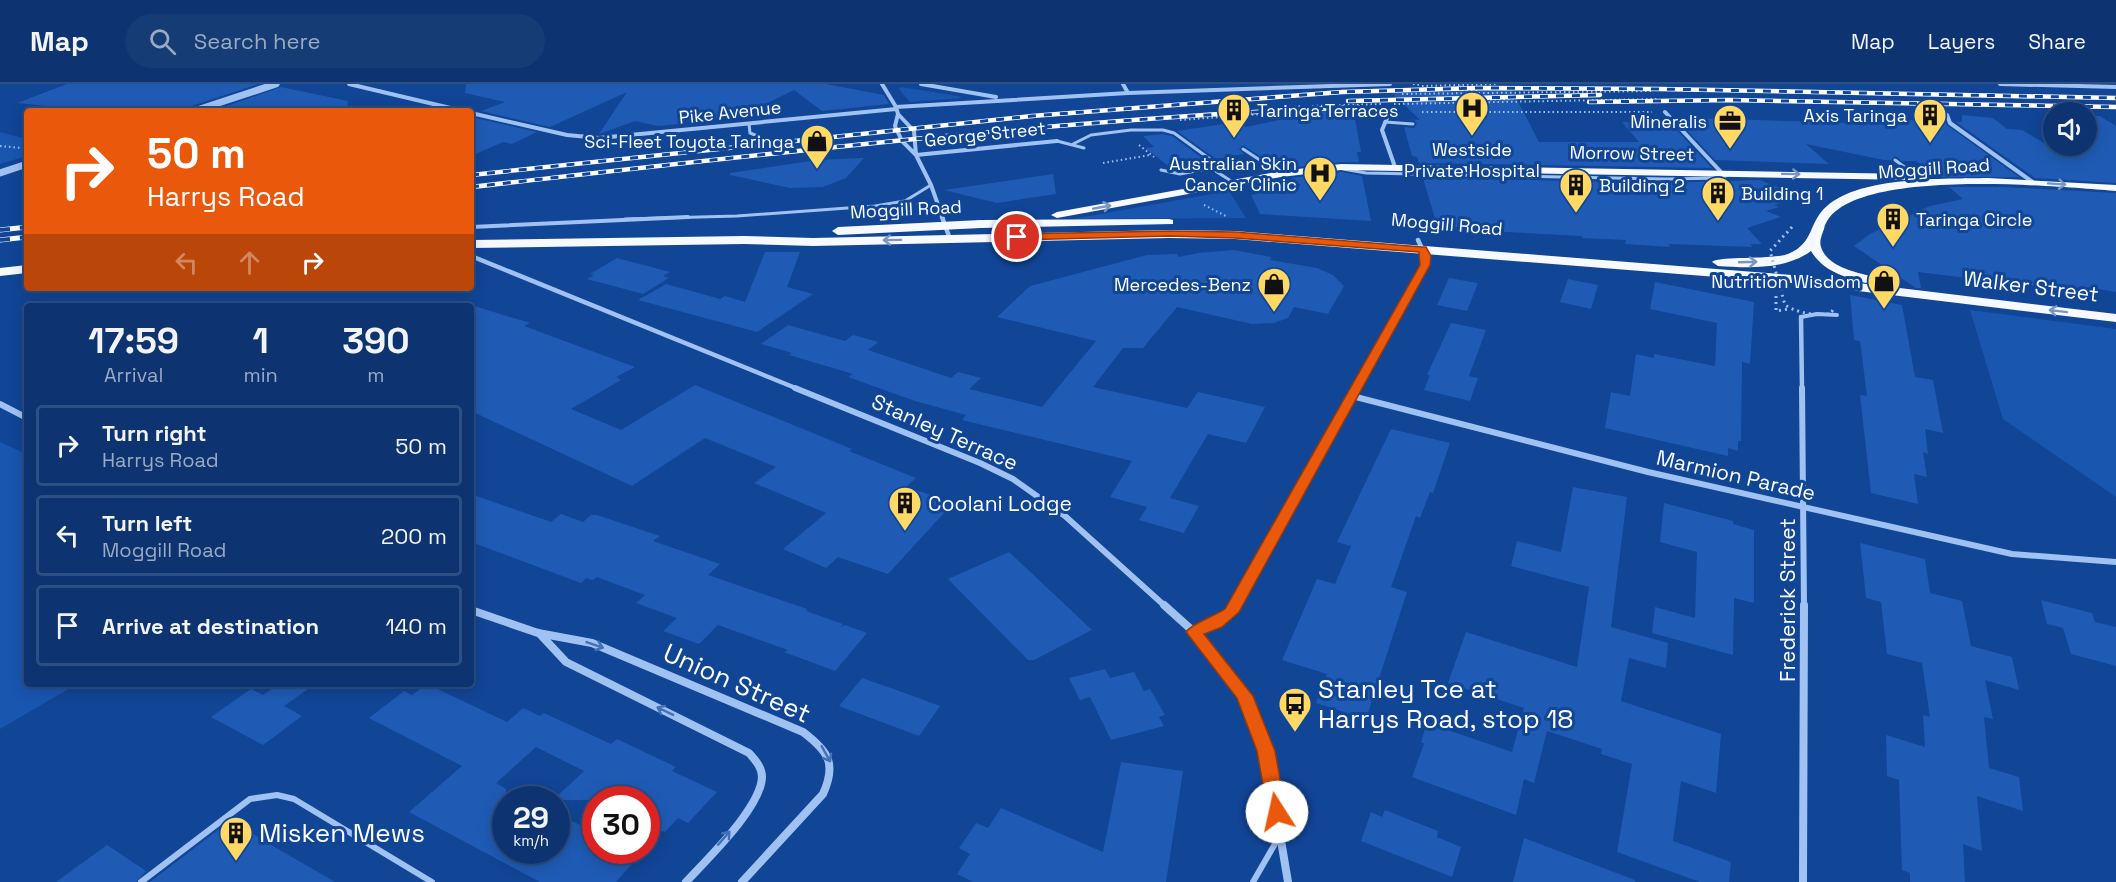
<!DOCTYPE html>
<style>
:root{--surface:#0d3470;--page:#163c75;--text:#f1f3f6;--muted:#9aaac3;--line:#2d4f83}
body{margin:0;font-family:"Space Grotesk",sans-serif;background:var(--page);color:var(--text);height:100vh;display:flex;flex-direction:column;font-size:22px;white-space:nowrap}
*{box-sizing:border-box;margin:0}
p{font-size:20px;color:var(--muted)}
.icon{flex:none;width:33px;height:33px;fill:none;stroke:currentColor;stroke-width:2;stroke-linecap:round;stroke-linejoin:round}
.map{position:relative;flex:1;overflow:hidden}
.drawer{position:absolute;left:24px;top:219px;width:450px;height:384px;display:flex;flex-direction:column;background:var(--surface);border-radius:6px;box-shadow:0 3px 15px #0003,0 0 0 2px var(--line)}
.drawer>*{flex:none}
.guide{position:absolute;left:24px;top:24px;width:450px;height:183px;border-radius:6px;box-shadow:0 3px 15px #0003,0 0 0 2px var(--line);background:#ea580c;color:#fff;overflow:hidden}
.controls{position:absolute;left:2043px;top:18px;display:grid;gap:12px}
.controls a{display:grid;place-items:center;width:54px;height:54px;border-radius:50%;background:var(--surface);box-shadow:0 3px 15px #0003,0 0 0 2px var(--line);font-size:30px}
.speed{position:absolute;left:492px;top:702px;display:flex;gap:12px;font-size:30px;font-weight:700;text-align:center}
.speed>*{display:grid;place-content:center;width:78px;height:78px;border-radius:50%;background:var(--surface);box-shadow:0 3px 15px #0003,0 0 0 2px var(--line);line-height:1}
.speed small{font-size:15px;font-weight:400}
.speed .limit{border:9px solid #d22;background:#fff;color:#111}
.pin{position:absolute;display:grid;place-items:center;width:51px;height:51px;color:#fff;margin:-26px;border:3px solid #fff;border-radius:50%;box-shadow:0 2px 6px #0007}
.me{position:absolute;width:66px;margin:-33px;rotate:350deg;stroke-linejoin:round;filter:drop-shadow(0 0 4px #0008)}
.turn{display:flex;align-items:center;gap:21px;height:126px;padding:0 24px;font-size:27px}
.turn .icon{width:78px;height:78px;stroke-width:2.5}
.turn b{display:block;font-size:42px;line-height:51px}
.lanes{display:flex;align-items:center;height:57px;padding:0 24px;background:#0003;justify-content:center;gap:30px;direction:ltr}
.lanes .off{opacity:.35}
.eta{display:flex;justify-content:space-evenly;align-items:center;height:102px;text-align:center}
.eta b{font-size:36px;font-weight:600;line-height:42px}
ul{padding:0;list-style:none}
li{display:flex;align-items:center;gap:18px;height:81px;margin:0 12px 9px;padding:0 12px;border:3px solid var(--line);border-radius:6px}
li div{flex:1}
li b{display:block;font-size:22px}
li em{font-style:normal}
header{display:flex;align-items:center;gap:36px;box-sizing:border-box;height:84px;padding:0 30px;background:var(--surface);border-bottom:2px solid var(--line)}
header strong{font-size:28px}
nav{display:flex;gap:33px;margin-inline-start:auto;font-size:21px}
.search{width:420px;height:54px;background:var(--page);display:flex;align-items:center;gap:15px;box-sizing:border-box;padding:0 21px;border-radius:33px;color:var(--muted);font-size:22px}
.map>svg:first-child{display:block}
</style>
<header>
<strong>Map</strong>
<div class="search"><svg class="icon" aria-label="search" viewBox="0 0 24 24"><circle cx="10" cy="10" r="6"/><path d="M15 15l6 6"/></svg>Search here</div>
<nav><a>Map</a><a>Layers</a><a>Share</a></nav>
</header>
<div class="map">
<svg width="2116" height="798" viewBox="0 0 2116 798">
<rect width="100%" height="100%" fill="#114596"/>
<path fill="#1956b0" d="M901,3L958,12L962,14L910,18L899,5Z
M0,48L27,55V72L0,80Z
M1229,107L1246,134L1072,135Z
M1970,226L2116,245V413L2003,335Z
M0,358L27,370V600H77L0,645Z"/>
<path fill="#1f5bb5" d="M67,0H258L192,22L188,27H96L17,19Z
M466,0H826L884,11L889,20L822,27L794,6L751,27L750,32L688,36L679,40L658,42L635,37L599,50L627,8L550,43L481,27L505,18L465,9Z
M281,3L348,17L347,27H212Z
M1511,4L1539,58H1639L1622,38L1670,39L1712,84L1419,79L1417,73L1412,72L1404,43L1414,44L1417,39L1414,36L1403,35L1420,36L1391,8Z
M1326,26V35H1355L1361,68H1357L1359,78H1341L1280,85L1243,61L1239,65L1244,70L1216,75L1177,47L1237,38L1246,43Z
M1962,31L1993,34L2007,45L2022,46L2044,59L2054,62H2086V31L2100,32L2116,42V99L2035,94L1956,38H1962Z
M471,33L537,48L512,60L503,58L471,72Z
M1691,34L1879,40L1872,34L1945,38L1948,42L2019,93H1935L1916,77H1902L1895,72L1891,76H1884L1806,60L1829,80L1715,76L1681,40H1698Z
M1162,50L1172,52L1206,77L1171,84L1145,64L1154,63L1143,52Z
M864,74L846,94L823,103L790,104L730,91V89L817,76Z
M1341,88L1362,92L1371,137L1260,130L1251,111L1301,101L1291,94Z
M1053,90L1056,110L997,119L944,106Z
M1423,94L1666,99L1760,96L1796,111L1789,113L1795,115L1774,121L1779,123L1766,127L1781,133L1747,144L1762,160H1750L1753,163L1668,160L1670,163L1625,160L1626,156L1582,154V152L1470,146V144L1440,142L1439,138H1436Z
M1949,103H2004L2116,109V208L2080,202L2083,208L1918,188L1921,204H1916L1854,162L1870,150L1930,122L1963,115Z
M1234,166L1271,173L1270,176L1317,184L1333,191L1344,202L1328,230L1294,223L1288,234L1274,239L1252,240L1177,223L1143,264H1123L1093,303L1187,324L1198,308L1265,323L1246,359L1208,350L1170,414L1199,422L1184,449L1139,436L1147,423L1110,413L1132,377L962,336L966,331L915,317L848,293L853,290L789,271L792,269L761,260L788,241L845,257L853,251L878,258L868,266L951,294L958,288L981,294L969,305L1042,323L1096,257L997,233L1030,202L1147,171L1177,170L1178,173L1198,169Z
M765,168H800L787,203L813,210L757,248L638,216L666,200L720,215L725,212L745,218Z
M617,174L670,188L663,192L669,194L643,210L587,195L594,191L590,190Z
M1449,194L1478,199L1467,227L1437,221Z
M1568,195L1598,201L1591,225L1560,218Z
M1655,198L1754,218L1750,280L1742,278L1741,357H1738V367L1728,364V372L1605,344L1611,308L1630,312L1636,270L1654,274V270L1715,282L1717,239L1650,225Z
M1850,211L1902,221L1915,293L1933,296L1943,349L1925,345L1928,370L1923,368L1927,393L1914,390L1918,420L1871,409L1860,311L1867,312L1860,257L1854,256Z
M471,221L530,239L524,242L635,283L616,293L621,296L571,325L621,346L695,301L852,365L849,367L916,394L906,403L954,418L888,490L838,473L826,484L783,465L826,429L754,399L776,383L705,354L632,402L471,327Z
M1451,239L1486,246L1469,292L1478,294L1470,317L1424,306L1430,291H1427Z
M1391,345L1450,359L1433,409L1430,408L1420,434L1416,432L1391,503L1407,508L1366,635L1316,619L1327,590L1282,576L1317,495L1335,500L1351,462L1337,458Z
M1573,403L1627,413L1611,543L1668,559L1666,584L1629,574L1621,617L1721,650L1716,709L1681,697L1673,757L1731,778L1729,798H1700L1617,768L1632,680L1601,670L1602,665L1547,647L1534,699L1524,695L1516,731L1412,693L1424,660L1421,658L1427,639L1512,668L1524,624L1448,599L1466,548L1577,583L1589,503L1511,482L1517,457L1561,468Z
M471,410L551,438L561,430L583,438L591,431H597L660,452L653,457L720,480L708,491L807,525L806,527L843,540L840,543L845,541L867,549L835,587L784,568L788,566L718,541L699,560L663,547L677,534L636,519L645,511L597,493L593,496L586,494L581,499L471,458Z
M1664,419L1733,437V440L1754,446V519L1734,514L1733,571L1652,549L1655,523L1695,534L1697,468L1660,458Z
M1860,459L1925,475L1930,509L1962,517L1971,562L2012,573L2019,606L1985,596L1993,635L1984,633L1989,684L2019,693L2023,727L1977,712L1982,767L1963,760L1965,798H1910V789L1902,786L1899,696L1887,692L1886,651L1925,663L1923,631L1930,633L1922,579L1887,570L1881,518L1866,514Z
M1009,468L1092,546L1034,576H1028L948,495Z
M2041,516L2092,529L2095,538L2116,543V582L2071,570L2063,544L2047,540Z
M1105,585L1110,594L1134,588L1144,607L1150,605L1165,631L1159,633L1164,642L1111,656L1090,613L1080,616L1069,594Z
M862,594L891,604L940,622L919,652L839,622Z
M279,600H315L284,622L302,632L263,661L211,633L251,605L263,611Z
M427,600L507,638L523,624L540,632L544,629L611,660L617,655L676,683L672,687L717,708L688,739L678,734L665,748L662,747L646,764V716H553L584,687L536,663L496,699L506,705V766H556V729L596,749V766H644L616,798H540L409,728L462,682L369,634L404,607L412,611Z
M1121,678L1183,687L1166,798H973L957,790L970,770L959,764L976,739L988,744L1001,724L1103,768Z
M1385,726L1438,747L1437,753L1461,763L1452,793L1361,757L1371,728L1382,733Z
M231,736L266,758L335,798H150Z
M1524,754L1635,796V798H1513Z
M107,761L146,787L136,798H56Z"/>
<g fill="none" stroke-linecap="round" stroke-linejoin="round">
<path stroke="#a0c2f3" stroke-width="2" stroke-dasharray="1.5 3" stroke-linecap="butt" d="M1413,0L1420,1
M1422,2L1497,0
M1444,6H1478
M1402,10L1651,7
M1463,16L1513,15
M1394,20L1657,15
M1276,23L1381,20
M1422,28H1652
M1180,36L1275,29
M1139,61L1154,73
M0,62L21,64
M1103,79L1151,71
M1204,121L1226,132"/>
<path stroke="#a0c2f3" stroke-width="3" stroke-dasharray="2 4" stroke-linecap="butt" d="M1776,212V227L1789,225"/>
<path stroke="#a0c2f3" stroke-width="3" d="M1385,38L1413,40
M749,40L750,49L760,53L763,62
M1057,57L1084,64
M1073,60L1091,51L1131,46H1163L1174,49L1214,78L1211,84L1180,90L1161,86
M1243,65L1281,90
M1895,76L1918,93
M1211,84L1234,99
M1343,85L1366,89L1666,95L1722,94L1731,89
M625,135L737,132L875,122L905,117L931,101"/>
<path stroke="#a0c2f3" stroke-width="4" d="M471,143L688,133
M1801,233L1817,230L1837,231"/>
<path stroke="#a0c2f3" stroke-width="6" d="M141,798L250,715L277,711L294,715L432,798
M1253,798L1280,751"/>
<path stroke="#a0c2f3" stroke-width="4" d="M349,0L463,27
M882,0L896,23L898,30L895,42L902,57L916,71L931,101L943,135
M921,0L996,13
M1123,0L1128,9
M2000,0L2116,3
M896,23L1128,9L1390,0
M1665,28L1721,88
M471,29L567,51L599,54L896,25
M898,30L914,47L916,71
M1947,31L1950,39L2034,99
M1387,34L1382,46L1395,83
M916,71L1057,57"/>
<path stroke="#a0c2f3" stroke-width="4.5" d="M942,133L950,155
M471,172L798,305
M1801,233L1802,305
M1356,305L1425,181L1426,173L1418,156"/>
<path stroke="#a0c2f3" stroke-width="6" d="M795,304L980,379L1013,395L1065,432L1165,522
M1802,304L1804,522
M1352,312L1648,388L2012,470L2116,478
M0,320L27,334
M1234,522L1356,304"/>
<path stroke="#a0c2f3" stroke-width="8" d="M1164,521L1194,548L1244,612L1266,667L1288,798
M471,526L538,549L592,559L803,648C828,667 837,679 823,710L742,798
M1194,548C1210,542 1226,536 1235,521
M539,549L566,578L749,669C755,676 762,683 762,693C761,724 707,775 686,798
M1803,798L1804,521"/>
<path stroke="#a0c2f3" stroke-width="7" d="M194,27L276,0
M0,89L27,80"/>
<path fill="#f6f9ff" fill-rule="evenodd" d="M1341,80L1912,90L1917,93L1912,96L1341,86L1281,93L1057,134L1051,131L1057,128L1281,87Z
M1988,94L2116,101V107C2063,103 1840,81 1824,145C1822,151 1819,156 1821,163C1827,182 1854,188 1870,192L1872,195L1866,199C1844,193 1823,187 1811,167C1785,186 1748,184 1718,182L1712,178C1718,172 1771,176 1788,170C1815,159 1808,138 1827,122C1861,92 1944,95 1988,94Z
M1169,135L1173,136V140L981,144L838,151L832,147L838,143L981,136Z
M1169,146L1235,147L1792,191L2116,230V238L1792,199L1235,155L1169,154L813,162L744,160L471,164V156L744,152L813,154Z
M27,181V189L0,192V184Z"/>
<g stroke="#fff" stroke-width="4.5">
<path id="rail-far1" d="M1348,17L1600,11
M1589,18L1729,16L2116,23
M471,91L1032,32L1342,8L1478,4L1660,5L2116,14
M471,103C766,70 1061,35 1358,23"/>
</g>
<g stroke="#fff" stroke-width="5">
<path id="rail" d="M0,146L27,143
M0,156L27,153"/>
</g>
<use href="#rail-far1" stroke="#114596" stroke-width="3" stroke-dasharray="8" stroke-linecap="butt"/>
<use href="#rail" stroke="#114596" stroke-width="4" stroke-dasharray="10" stroke-linecap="butt"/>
<path stroke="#a0c2f3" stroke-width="2" stroke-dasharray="1.5 3" stroke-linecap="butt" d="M1460,2L1463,4
M1476,18L1481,23"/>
<path stroke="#a0c2f3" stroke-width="3" stroke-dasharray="2 4" stroke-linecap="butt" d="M1792,143L1770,167L1785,221C1800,230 1813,231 1830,230L1833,226"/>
</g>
<defs><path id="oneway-shaft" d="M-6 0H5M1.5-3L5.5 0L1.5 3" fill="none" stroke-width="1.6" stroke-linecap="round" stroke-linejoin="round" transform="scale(1.5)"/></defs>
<g stroke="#7896c5">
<use href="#oneway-shaft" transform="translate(1791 90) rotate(1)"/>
<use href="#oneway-shaft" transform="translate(2057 100) rotate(4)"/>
<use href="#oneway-shaft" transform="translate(1102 123) rotate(-10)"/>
<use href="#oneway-shaft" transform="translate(892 156) rotate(179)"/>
<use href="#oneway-shaft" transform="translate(1748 178) rotate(-2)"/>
<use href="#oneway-shaft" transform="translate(2058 227) rotate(-173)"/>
</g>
<g stroke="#4371b7">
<use href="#oneway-shaft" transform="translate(595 561) rotate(19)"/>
<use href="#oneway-shaft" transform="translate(665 627) rotate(-154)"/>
<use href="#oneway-shaft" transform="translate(826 670) rotate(61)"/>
<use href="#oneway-shaft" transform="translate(724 754) rotate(-49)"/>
</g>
<path fill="#ea580c" stroke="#983908" stroke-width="1.5" d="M1169,147L1235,148L1422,163H1426L1431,172L1430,181L1239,528L1222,543L1204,550L1253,612L1275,667L1286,728L1284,734L1277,736L1270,734L1268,728L1257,667L1237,614L1186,548C1191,540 1215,532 1225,525L1420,181L1419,168L1235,154L1169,152L1017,156L1012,153L1017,150Z"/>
<defs>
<g id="hospital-pin" transform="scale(1.725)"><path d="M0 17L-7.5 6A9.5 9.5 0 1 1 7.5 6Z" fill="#ffd963" stroke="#114596"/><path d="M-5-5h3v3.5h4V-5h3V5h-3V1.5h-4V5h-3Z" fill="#111"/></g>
<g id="building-pin" transform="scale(1.725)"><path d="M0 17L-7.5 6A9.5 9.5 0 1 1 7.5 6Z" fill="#ffd963" stroke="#114596"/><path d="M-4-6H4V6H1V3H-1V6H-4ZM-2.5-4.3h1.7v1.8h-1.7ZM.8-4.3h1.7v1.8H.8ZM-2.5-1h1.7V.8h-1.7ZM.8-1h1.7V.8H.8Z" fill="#111"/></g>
<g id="office-pin" transform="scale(1.725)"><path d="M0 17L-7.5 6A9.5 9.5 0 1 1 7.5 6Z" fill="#ffd963" stroke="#114596"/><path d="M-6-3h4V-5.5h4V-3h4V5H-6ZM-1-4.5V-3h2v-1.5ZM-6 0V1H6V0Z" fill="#111"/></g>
<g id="shop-pin" transform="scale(1.725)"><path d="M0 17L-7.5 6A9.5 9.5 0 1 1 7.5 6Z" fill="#ffd963" stroke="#114596"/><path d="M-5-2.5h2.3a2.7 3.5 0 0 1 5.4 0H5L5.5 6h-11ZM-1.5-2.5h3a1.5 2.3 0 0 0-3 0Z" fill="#111"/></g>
<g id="bus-pin" transform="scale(1.725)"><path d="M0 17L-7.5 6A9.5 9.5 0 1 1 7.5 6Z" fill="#ffd963" stroke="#114596"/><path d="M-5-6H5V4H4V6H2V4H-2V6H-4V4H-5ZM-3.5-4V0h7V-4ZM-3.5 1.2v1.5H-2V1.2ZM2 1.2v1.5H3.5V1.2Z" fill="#111"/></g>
</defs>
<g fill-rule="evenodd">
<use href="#hospital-pin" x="1472" y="24"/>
<use href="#building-pin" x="1234" y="26"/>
<use href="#building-pin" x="1930" y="31"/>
<use href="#office-pin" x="1730" y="37"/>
<use href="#shop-pin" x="817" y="57"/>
<use href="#hospital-pin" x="1320" y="89"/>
<use href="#building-pin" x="1576" y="101"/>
<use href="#building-pin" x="1718" y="109"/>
<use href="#building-pin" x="1893" y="135"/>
<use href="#shop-pin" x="1884" y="197"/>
<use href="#shop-pin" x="1274" y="200"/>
<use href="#building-pin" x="905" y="419"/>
<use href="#bus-pin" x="1295" y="620"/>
<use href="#building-pin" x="236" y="749"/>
</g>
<g text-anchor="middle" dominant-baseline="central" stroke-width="6" stroke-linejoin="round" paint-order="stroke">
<g font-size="18" fill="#fff" stroke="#114596" text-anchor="end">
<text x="1257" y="26" text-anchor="start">Taringa Terraces</text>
<text x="1907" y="31">Axis Taringa</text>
<text x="1707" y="37">Mineralis</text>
<text x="794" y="57">Sci-Fleet Toyota Taringa</text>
<text x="1472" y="65" text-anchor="middle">Westside<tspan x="1472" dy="21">Private Hospital</tspan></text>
<text x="1297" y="79">Australian Skin<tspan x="1297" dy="21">Cancer Clinic</tspan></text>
<text x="1599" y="101" text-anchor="start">Building 2</text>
<text x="1741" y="109" text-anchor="start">Building 1</text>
<text x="1916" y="135" text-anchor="start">Taringa Circle</text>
<text x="1861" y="197">Nutrition Wisdom</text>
<text x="1251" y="200">Mercedes-Benz</text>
</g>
<g font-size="18" fill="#fff" stroke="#114596">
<text transform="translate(730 28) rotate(-6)">Pike Avenue</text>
<text transform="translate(985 50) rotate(-6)">George Street</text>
<text transform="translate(1632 69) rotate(1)">Morrow Street</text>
<text transform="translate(1934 84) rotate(-4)">Moggill Road</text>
<text transform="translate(906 125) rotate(-3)">Moggill Road</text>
<text transform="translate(1447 140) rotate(5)">Moggill Road</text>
</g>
<g font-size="21" fill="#fff" stroke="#114596">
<text transform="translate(2031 202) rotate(7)">Walker Street</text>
<text transform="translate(945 348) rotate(24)">Stanley Terrace</text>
<text transform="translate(1736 391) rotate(13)">Marmion Parade</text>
<text transform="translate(1787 516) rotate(-90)">Frederick Street</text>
</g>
<g font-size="21" fill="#fff" stroke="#114596" text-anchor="start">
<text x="928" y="419">Coolani Lodge</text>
</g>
<g font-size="26" fill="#fff" stroke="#114596">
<text transform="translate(737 599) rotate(24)">Union Street</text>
</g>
<g font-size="26" fill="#fff" stroke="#114596" text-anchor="start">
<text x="1318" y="605">Stanley Tce at<tspan x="1318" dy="30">Harrys Road, stop 18</tspan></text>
<text x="259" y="749">Misken Mews</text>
</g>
</g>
</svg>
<div class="controls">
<a><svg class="icon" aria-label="sound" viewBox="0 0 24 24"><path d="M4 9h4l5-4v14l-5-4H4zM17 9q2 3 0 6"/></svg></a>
</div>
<div class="speed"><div>29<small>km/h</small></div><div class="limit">30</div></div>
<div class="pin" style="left:1017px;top:153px;background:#d93025"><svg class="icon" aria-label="arrive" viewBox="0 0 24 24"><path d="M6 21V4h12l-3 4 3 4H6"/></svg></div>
<svg class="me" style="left:1277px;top:728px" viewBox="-20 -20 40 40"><circle r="19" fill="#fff"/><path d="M0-13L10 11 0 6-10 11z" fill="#ea580c"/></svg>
<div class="guide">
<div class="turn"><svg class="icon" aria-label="right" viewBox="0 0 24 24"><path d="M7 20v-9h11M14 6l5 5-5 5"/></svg><div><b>50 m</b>Harrys Road</div></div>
<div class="lanes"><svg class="icon off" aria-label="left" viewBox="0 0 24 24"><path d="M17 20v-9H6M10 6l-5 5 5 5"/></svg><svg class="icon off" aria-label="ahead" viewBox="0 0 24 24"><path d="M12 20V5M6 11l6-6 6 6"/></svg><svg class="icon" aria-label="right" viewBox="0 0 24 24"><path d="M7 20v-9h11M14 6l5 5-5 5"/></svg></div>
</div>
<section class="drawer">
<div class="eta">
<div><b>17:59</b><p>Arrival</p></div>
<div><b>1</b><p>min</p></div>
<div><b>390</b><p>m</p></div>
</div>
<ul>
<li><svg class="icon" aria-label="right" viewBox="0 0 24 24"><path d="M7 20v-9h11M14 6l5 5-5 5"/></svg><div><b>Turn right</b><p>Harrys Road</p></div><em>50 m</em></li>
<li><svg class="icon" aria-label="left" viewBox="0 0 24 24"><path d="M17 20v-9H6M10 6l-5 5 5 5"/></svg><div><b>Turn left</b><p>Moggill Road</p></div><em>200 m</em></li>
<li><svg class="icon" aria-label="arrive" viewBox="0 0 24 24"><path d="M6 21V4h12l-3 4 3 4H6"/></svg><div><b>Arrive at destination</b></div><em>140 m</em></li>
</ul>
</section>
</div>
